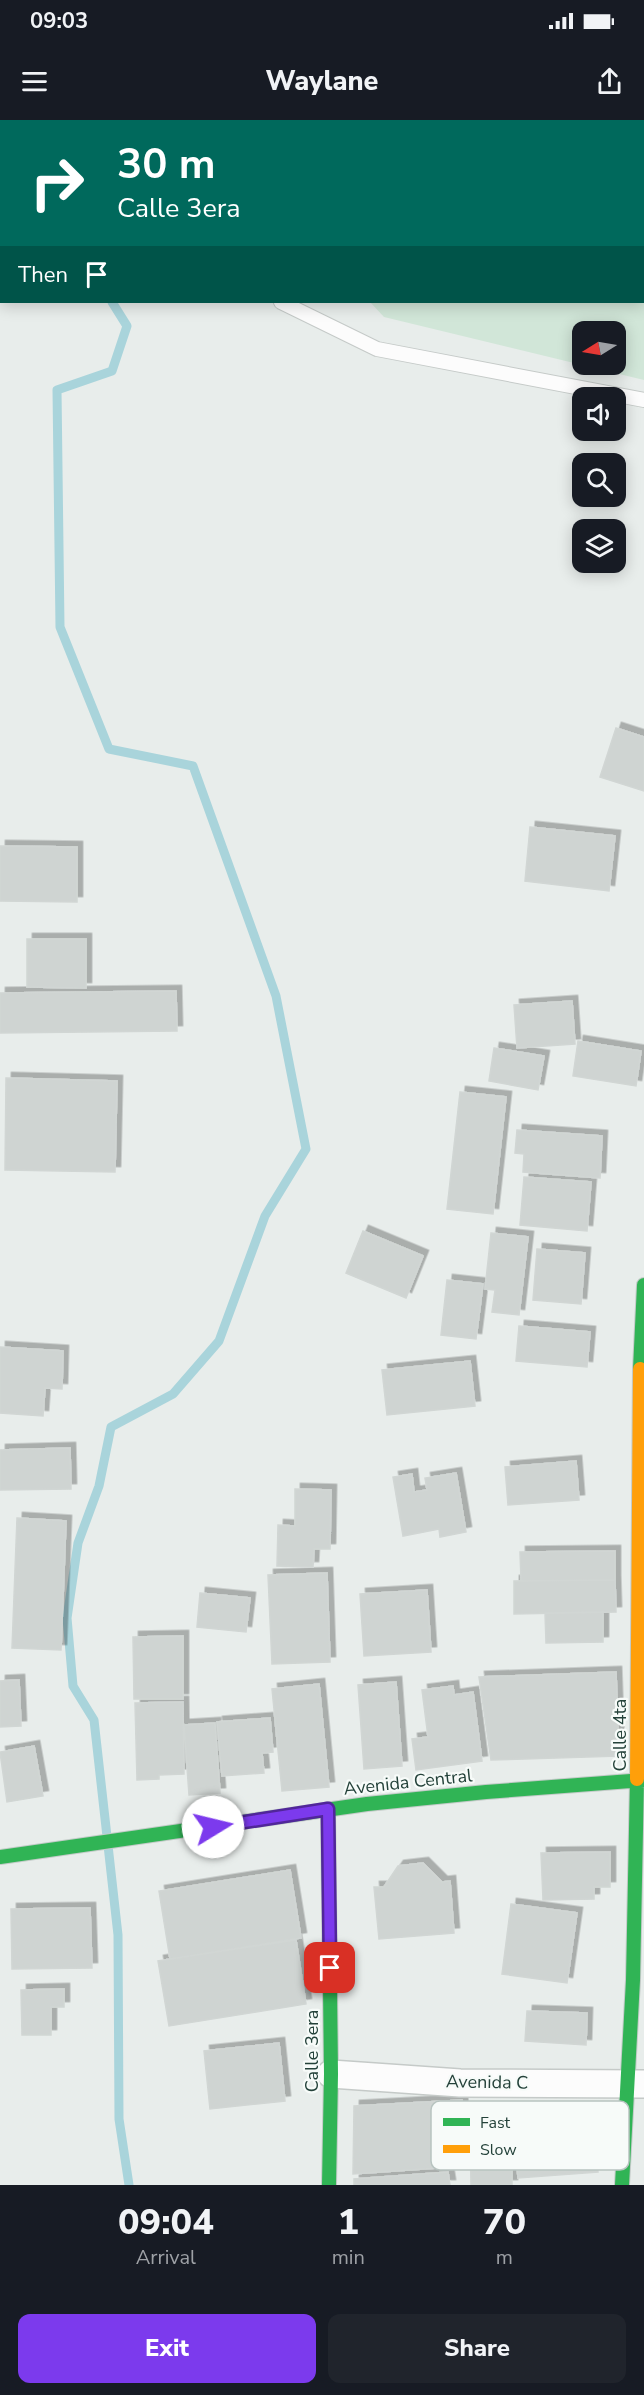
<!DOCTYPE html>
<style>
:root{--surface:#171b24;--page:#20242c;--text:#f1f3f6;--muted:#9ea1a6;--accent:#7c3aed}
body{margin:0;font-family:"Nunito Sans",sans-serif;background:var(--page);color:var(--text);height:100vh;display:flex;flex-direction:column;font-size:22px;white-space:nowrap}
*{box-sizing:border-box;margin:0}
p{font-size:20px;color:var(--muted)}
.icon{flex:none;width:33px;height:33px;fill:none;stroke:currentColor;stroke-width:2;stroke-linecap:round;stroke-linejoin:round}
.map{position:relative;height:2065px;overflow:hidden}
.side{display:flex;flex-direction:column;background:var(--surface);flex:1}
.side>*{flex:none}
.top-card{position:absolute;left:0px;top:0px;width:645px;height:183px;box-shadow:0 3px 15px #0003;background:#00695c;color:#fff;overflow:hidden}
.needle{width:39px;rotate:259deg}
.fabs{position:absolute;left:572px;top:201px;display:grid;gap:12px}
.fabs a{display:grid;place-items:center;width:54px;height:54px;border-radius:12px;background:var(--surface);box-shadow:0 3px 15px #0003;font-size:30px}
.pin{position:absolute;display:grid;place-items:center;width:51px;height:51px;color:#fff;margin:-26px;border-radius:12px;box-shadow:0 3px 9px #0006}
.me{position:absolute;width:66px;margin:-33px;rotate:81deg;stroke-linejoin:round;filter:drop-shadow(0 0 4px #0008)}
.turn{display:flex;align-items:center;gap:21px;height:126px;padding:0 18px;font-size:27px}
.turn .icon{width:78px;height:78px;stroke-width:2.5}
.turn b{display:block;font-size:42px;line-height:51px}
.then{display:flex;align-items:center;height:57px;padding:0 18px;background:#0003;gap:12px;font-size:22px}
.eta{display:flex;justify-content:space-evenly;align-items:center;height:102px;text-align:center}
.eta b{font-size:36px;font-weight:800;line-height:42px}
.cta{display:flex;gap:12px;margin-top:auto;padding:12px 18px}
.cta a{flex:1;height:69px;border-radius:12px;background:var(--accent);color:#fff;font-size:24px;font-weight:800;line-height:69px;text-align:center}
.cta a+a{background:var(--page);color:var(--text)}
.status{display:flex;justify-content:space-between;align-items:center;height:42px;padding:0 30px;background:var(--surface);direction:ltr}
.status svg{height:16px;fill:currentColor}
header{display:flex;justify-content:space-between;align-items:center;height:78px;padding:0 18px;background:var(--surface);font-size:27px;font-weight:800}
.map>svg:first-child{display:block}
</style>
<div class="status"><b>09:03</b><svg viewBox="0 0 49 12"><path d="M0 12V9h3v3zM5 12V6h3v6zM10 12V3h3v9zM15 12V0h3v12zM26 1h20v11H26zM47 4h2v5h-2z"/></svg></div>
<header><svg class="icon" aria-label="menu" viewBox="0 0 24 24"><path d="M4 6h16M4 12h16M4 18h16"/></svg>Waylane<svg class="icon" aria-label="share" viewBox="0 0 24 24"><path d="M12 15V3M7 8l5-5 5 5M5 13v7h14v-7"/></svg></header>
<div class="map">
<svg width="644" height="2065" viewBox="0 0 644 2065">
<defs>
<filter id="shadow"><feDropShadow dx="5.5" dy="-5.5" stdDeviation="0" flood-color="#0004"/></filter>
</defs>
<rect width="100%" height="100%" fill="#e8edeb"/>
<path fill="#d1e6d8" fill-rule="evenodd" d="M352,0H644V260L384,197L370,182H644V2ZM582,212H615V244H582Z"/>
<g fill="none" stroke-linecap="round" stroke-linejoin="round">
<path stroke="#a9d4db" stroke-width="9" d="M0,119H2
M112,182L127,206L112,251L57,270L60,507L109,629L193,646L276,876L306,1029L265,1096L219,1221L173,1274L111,1307L99,1366L78,1423L67,1498L73,1566L94,1600L118,1815L119,1999L129,2065"/>
</g>
<path fill="#cfd4d2" stroke="#d1d6d4" stroke-width="1.5" filter="url(#shadow)" d="M616,608L644,617V671L600,657Z
M530,707L615,716L609,771L525,761Z
M0,726L77,727V782L0,781Z
M27,819H86V868L27,867Z
M176,871L177,911L0,913V873Z
M572,881L575,924L517,928L514,885Z
M578,921L641,931L636,966L573,956Z
M494,928L544,936L538,970L489,961Z
M6,958L117,961L115,1052L5,1050Z
M460,972L506,977L493,1094L447,1089Z
M517,1010L602,1016L600,1058L523,1052L524,1034L515,1033Z
M524,1057L591,1062L587,1111L520,1105Z
M363,1111L423,1136L406,1178L346,1153Z
M491,1113L528,1117L519,1195L492,1192L495,1170L485,1169Z
M537,1129L585,1133L581,1184L533,1180Z
M447,1160L483,1164L476,1219L441,1215Z
M519,1206L590,1212L587,1247L516,1241Z
M0,1227L63,1231L62,1269L45,1268L43,1296L0,1293Z
M470,1241L475,1286L387,1295L382,1250Z
M70,1328L71,1369L0,1370V1330Z
M576,1341L579,1380L508,1385L505,1347Z
M456,1353L466,1412L440,1417L439,1409L403,1416L393,1357L412,1354L414,1372L427,1370L425,1358Z
M295,1369L331,1370L330,1429H314L313,1447L277,1446L278,1405L295,1406Z
M17,1398L66,1401L61,1530L12,1528Z
M615,1431V1460L521,1461L520,1432Z
M327,1453L330,1542L272,1544L268,1455Z
M615,1460L616,1492L514,1494V1461Z
M427,1470L431,1532L364,1536L360,1474Z
M200,1473L250,1478L246,1512L197,1507Z
M603,1492V1522L546,1523L545,1493Z
M183,1516V1579H134L133,1517Z
M616,1552L619,1636L491,1640L479,1557Z
M19,1560L21,1606L0,1607V1561Z
M396,1562L402,1646L364,1649L358,1565Z
M319,1564L329,1667L282,1671L272,1569Z
M453,1566L454,1575L473,1572L482,1641L416,1650L412,1619L428,1617L422,1570Z
M183,1582L184,1654L159,1655V1659L137,1660L135,1583Z
M270,1598L273,1632L262,1633L264,1653L222,1656L217,1602Z
M215,1603L220,1673L189,1675L184,1605Z
M34,1626L43,1676L7,1682L0,1632Z
M610,1732V1767H594V1779L543,1780L541,1733Z
M423,1743L442,1762L450,1761L454,1813L379,1819L374,1767H384L398,1746Z
M290,1750L301,1818L170,1839L159,1771Z
M511,1784L577,1793L567,1863L502,1854Z
M90,1788L92,1848L12,1849L11,1789Z
M296,1820L306,1884L169,1906L158,1841Z
M64,1869V1887H51V1915H22L21,1870Z
M527,1891L587,1893L586,1925L525,1921Z
M279,1923L285,1981L210,1989L204,1931Z
M462,1980L466,2046L353,2054L354,1986Z
M595,2002L598,2052L518,2058L514,2008Z
M470,2021H512V2065H471Z
M448,2052L450,2065H354V2059Z"/>
<g fill="none" stroke-linecap="round" stroke-linejoin="round">
<g stroke="#c5cac8" stroke-width="16">
<path id="lane" d="M281,182L377,229L644,280"/>
</g>
<g stroke="#c5cac8" stroke-width="30">
<path id="street" d="M331,1954L460,1963L644,1964"/>
</g>
<g stroke="#c3cbc8" stroke-width="16">
<path id="fast" d="M640,1249L644,1165
M328,1689L331,1954L329,2065
M0,1737L367,1684L486,1672L644,1660
M622,2065L633,1860L637,1659"/>
</g>
<g stroke="#c3cbc8" stroke-width="16">
<path id="slow" d="M637,1659L640,1249"/>
</g>
<use href="#lane" stroke="#fcfcfc" stroke-width="14"/>
<use href="#street" stroke="#fcfcfc" stroke-width="27"/>
<use href="#fast" stroke="#30b455" stroke-width="14"/>
<use href="#slow" stroke="#ff9f0a" stroke-width="14"/>
</g>
<g fill="none" stroke-linecap="round" stroke-linejoin="round">
<g stroke="#51269a" stroke-width="15">
<path id="route" d="M213,1707L328,1689L330,1848"/>
</g>
<use href="#route" stroke="#7c3aed" stroke-width="10"/>
</g>
<g text-anchor="middle" dominant-baseline="central" stroke-width="4.5" stroke-linejoin="round" paint-order="stroke">
<g font-size="18" fill="#24423a" stroke="#f7fbf9">
<text transform="translate(620 1615) rotate(-90)">Calle 4ta</text>
<text transform="translate(408 1662) rotate(-6)">Avenida Central</text>
<text transform="translate(312 1931) rotate(-90)">Calle 3era</text>
<text transform="translate(487 1962) rotate(1)">Avenida C</text>
</g>
</g>
<rect x="431" y="1981" width="198" height="69" rx="9" fill="#f7fbf9" stroke="#b8c4c0" stroke-width="1.5"/>
<rect x="443" y="1998" width="27" height="8" fill="#30b455"/>
<rect x="443" y="2025" width="27" height="8" fill="#ff9f0a"/>
<g font-size="16" fill="#24423a">
<text x="480" y="2008">Fast</text>
<text x="480" y="2035">Slow</text>
</g>
</svg>
<div class="fabs">
<a><svg class="needle" viewBox="-14 -14 28 28"><path d="M0-13l5 13h-10z" fill="#e53935"/><path d="M0 13l5-13h-10z" fill="#9ea1a6"/></svg></a>
<a><svg class="icon" aria-label="sound" viewBox="0 0 24 24"><path d="M4 9h4l5-4v14l-5-4H4zM17 9q2 3 0 6"/></svg></a>
<a><svg class="icon" aria-label="search" viewBox="0 0 24 24"><circle cx="10" cy="10" r="6"/><path d="M15 15l6 6"/></svg></a>
<a><svg class="icon" aria-label="layers" viewBox="0 0 24 24"><path d="M12 4l9 5-9 5-9-5zM3 14l9 5 9-5"/></svg></a>
</div>
<div class="pin" style="left:330px;top:1848px;background:#d93025"><svg class="icon" aria-label="arrive" viewBox="0 0 24 24"><path d="M6 21V4h12l-3 4 3 4H6"/></svg></div>
<svg class="me" style="left:213px;top:1707px" viewBox="-20 -20 40 40"><circle r="19" fill="#fff"/><path d="M0-13L10 11 0 6-10 11z" fill="#7c3aed"/></svg>
<div class="top-card">
<div class="turn"><svg class="icon" aria-label="right" viewBox="0 0 24 24"><path d="M7 20v-9h11M14 6l5 5-5 5"/></svg><div><b>30 m</b>Calle 3era</div></div>
<div class="then">Then<svg class="icon" aria-label="arrive" viewBox="0 0 24 24"><path d="M6 21V4h12l-3 4 3 4H6"/></svg></div>
</div>
</div>
<section class="side">
<div class="eta">
<div><b>09:04</b><p>Arrival</p></div>
<div><b>1</b><p>min</p></div>
<div><b>70</b><p>m</p></div>
</div>
<div class="cta"><a>Exit</a><a>Share</a></div>
</section>
